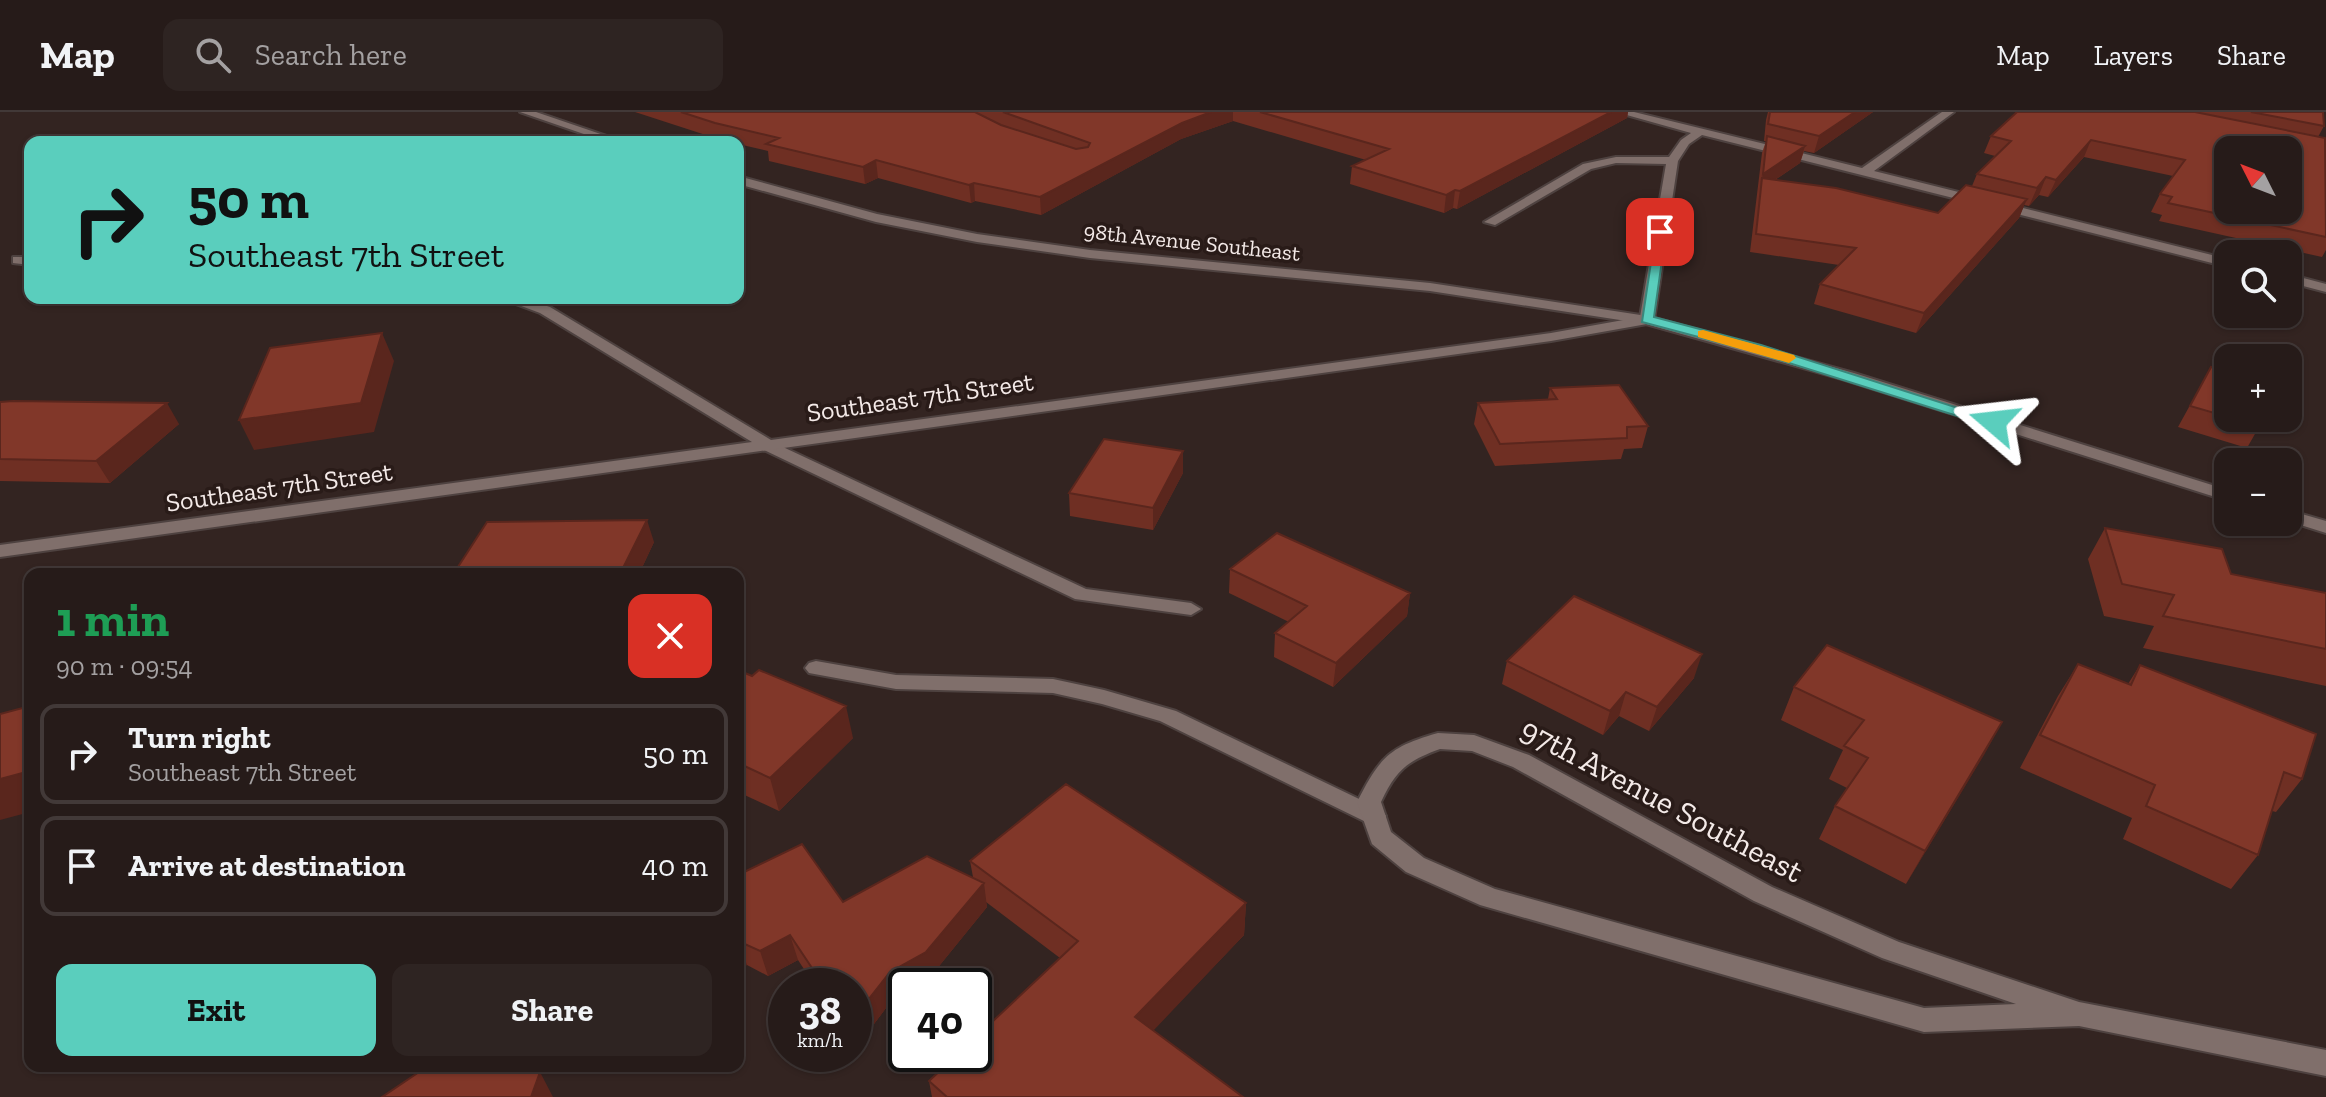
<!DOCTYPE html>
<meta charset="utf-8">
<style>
:root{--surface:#261b19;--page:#2e2422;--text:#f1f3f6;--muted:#a4a1a2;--line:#423938;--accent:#5acebd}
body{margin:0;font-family:"Zilla Slab",serif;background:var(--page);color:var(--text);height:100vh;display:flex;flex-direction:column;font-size:30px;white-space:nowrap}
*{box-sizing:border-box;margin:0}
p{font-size:26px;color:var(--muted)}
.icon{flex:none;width:44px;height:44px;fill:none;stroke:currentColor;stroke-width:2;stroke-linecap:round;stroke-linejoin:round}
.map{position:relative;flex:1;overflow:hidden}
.drawer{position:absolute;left:24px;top:456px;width:720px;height:504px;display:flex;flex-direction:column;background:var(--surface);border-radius:16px;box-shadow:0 2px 6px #0004,0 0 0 2px var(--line)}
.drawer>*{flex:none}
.guide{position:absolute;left:24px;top:24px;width:720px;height:168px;border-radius:16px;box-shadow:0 2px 6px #0004,0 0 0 2px var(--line);background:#5acebd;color:#111;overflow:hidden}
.needle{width:52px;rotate:312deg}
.controls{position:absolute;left:2214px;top:24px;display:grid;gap:16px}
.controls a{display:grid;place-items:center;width:88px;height:88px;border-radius:16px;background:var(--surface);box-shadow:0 2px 6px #0004,0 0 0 2px var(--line);font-size:40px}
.speed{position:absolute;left:768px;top:856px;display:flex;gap:16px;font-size:40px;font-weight:700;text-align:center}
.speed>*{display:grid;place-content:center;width:104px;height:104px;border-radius:50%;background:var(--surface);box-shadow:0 2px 6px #0004,0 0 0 2px var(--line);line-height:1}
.speed small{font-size:20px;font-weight:400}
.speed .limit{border:4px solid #111;border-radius:12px;background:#fff;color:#111}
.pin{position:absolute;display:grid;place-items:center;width:68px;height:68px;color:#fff;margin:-34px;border-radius:16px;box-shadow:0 4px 12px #0006}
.me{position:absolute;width:88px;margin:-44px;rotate:287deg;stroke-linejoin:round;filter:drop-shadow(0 0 6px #0008)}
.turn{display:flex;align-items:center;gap:28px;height:168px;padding:0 32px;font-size:36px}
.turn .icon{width:104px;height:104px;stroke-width:2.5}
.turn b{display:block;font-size:56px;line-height:68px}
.round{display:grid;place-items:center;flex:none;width:84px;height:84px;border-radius:16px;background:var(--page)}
.headline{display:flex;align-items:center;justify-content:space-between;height:136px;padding:0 32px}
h1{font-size:48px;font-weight:800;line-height:60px;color:#1e9e55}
.action{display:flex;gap:16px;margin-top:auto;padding:16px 32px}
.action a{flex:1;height:92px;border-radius:16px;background:var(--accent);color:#111;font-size:32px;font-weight:800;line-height:92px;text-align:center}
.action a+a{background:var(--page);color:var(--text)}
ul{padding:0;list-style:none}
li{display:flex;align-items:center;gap:24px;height:100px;margin:0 16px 12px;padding:0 16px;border:4px solid var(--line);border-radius:16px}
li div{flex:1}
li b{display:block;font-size:30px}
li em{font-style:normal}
header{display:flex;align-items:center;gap:48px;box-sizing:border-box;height:112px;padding:0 40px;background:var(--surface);border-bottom:2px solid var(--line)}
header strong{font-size:38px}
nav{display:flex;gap:44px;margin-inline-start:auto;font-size:28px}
.search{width:560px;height:72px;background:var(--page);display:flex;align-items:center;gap:20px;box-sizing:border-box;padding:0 28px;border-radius:16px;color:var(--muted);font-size:30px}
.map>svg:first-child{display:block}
</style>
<header>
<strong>Map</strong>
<div class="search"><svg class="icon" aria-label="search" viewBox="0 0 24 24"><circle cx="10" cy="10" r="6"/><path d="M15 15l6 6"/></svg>Search here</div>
<nav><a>Map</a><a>Layers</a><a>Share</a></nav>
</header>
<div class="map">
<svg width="2326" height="985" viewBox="0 0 2326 985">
<rect width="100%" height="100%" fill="#332421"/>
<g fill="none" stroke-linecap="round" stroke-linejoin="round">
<g stroke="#4e4240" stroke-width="4">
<path id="service" d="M768,328L1086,477L1191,491L1201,497L1191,503L1075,487L762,337L760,333Z
M816,549L896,563L1053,567L1104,578L1176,599L1382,698L1386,704L1382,710L1374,713L1366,710L1160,609L1102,592L1053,581L896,577L809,561L805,556L809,551Z"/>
</g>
<g stroke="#4e4240" stroke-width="4">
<path id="minor" d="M1616,0H1634L1862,56L1942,0H1954L1874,59L2228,147V155L1702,23L1689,32L1678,49L1654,208L1647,212L1551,229L0,445V433L752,330L540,201L500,186H522L550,195L771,328L1551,221L1640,205L1666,52L1616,51L1591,57L1495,113L1484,110L1583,52L1616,45H1669L1681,28L1691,21Z
M13,145H30V153L13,151Z
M2288,162L2326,172V180L2288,170Z
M1438,621L1474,623L1529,643L1772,775L1899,830L2079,890L2326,938V964L2079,914L1924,920L1480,793L1406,760L1372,732L1357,690C1380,645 1389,635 1438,621ZM1440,637L1472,639L1513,655L1754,789L1882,846L2016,892L1924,896L1495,777L1424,746L1391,720L1381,690C1396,658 1407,649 1440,637Z"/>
</g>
<g stroke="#4e4240" stroke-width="4">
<path id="tertiary" d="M520,0H536L624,30H607Z
M738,64L877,102L977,122L1090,138L1430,171L1647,204L1854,261L2228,378V389L1842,267L1646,212L1430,179L1090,146L977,130L876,110L738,72Z
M2288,398L2326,409V421L2288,409Z"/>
</g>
<use href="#service" fill="#806f6b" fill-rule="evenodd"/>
<use href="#minor" fill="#806f6b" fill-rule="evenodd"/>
<use href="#tertiary" fill="#806f6b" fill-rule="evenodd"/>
</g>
<path fill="#6f2f23" d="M635,0H1628L1627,6L1457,97L1453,96L1444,101L1350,72L1352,54L1366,48L1233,9L1181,27L1041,103L975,89L971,91L878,66L865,72L769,49L768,39L738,32V30H729L718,27Z
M1768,0H1873L1814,41L1804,39L1800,51L1775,68L1938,101L1972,74L1977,62L1995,44L1984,41L1991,24L2017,0H2323L2324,14L2318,25L2326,35V138L2322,145L2159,109L2162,103L2151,100L2160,82L2173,64L2084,45L2048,85L2039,83L2029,94L2024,93L2019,106L1916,221L1814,192L1820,172L1839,153L1750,140L1762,41L1766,29H1764L1766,8Z
M2211,255L2228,260V306H2264L2247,336L2178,315Z
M1550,276L1648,314L1642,336L1624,337L1621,347L1495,354L1474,312L1478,291L1548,287Z
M0,290L179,312L110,371L0,369Z
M1183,339V361L1153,418L1070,404L1069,381Z
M2105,416L2231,462L2326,481V574L2143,536L2154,514L2104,504L2088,447Z
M654,430L639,462H458L456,458Z
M1230,457L1410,481L1407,504L1333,575L1274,545L1275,521L1289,510L1229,481Z
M1507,549L1694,566L1649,619L1619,604L1603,623L1502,572Z
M2078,552L2128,572L2140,553L2302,667L2276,700L2272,699L2258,743L2231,777L2123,727L2132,706L2020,656L2058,584Z
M738,558L853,626L779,699L738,680Z
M1794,575L2002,610L1906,772L1819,727L1835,694L1847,676L1829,667L1843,638L1781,608Z
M970,749L1246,791L1244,823L1153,918L1243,985H932L929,969L1060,846L986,790L987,795L931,864L895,884L874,912L854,901V874H815L798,848L768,864L747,853L738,857V763L843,790L973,765Z"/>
<path fill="#5a261d" d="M1211,0H1233V9L1181,27L1041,103L1040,85L1182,11Z
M1611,0H1628L1627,6L1457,97L1460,79Z
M1855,0H1873L1814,41L1819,24Z
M2091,28L2084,45L2048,85L2056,68Z
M1805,34L1800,51L1761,77L1762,66L1758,80L1763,62Z
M876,48L878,66L865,72L863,55Z
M2046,65L2039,83L2029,94L2037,76Z
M974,71L975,89L971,91L969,73Z
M1455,78L1453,96L1444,101L1446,83Z
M2027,87L2019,106L1916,221L1924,201Z
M382,221L394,249L374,320L254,338L239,308Z
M167,291L179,312L110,371L96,349Z
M1183,339V361L1153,418V396Z
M647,408L654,430L639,462H620Z
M1410,481L1407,504L1333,575L1336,551Z
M1702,542L1694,566L1649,619L1657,595Z
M1626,580L1619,604L1603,623L1610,599Z
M846,594L853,626L779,699L770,666Z
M2002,610L1984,643L1906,772L1925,739Z
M30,659V700L0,708V667Z
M984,771L987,795L931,864L913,874H906V878L895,884L874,912L868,888L890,860Z
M1246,791L1244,823L1136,937L1135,905Z
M790,823L798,848L768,864L760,839Z
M738,828L747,853L738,857Z
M300,954H314L304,960Z
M540,960L553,985H531Z"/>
<path fill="#813729" stroke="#5a261d" stroke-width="2" fill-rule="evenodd" d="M681,0H975L1001,13L1076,37L1088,35L1090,31L1003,0H1211L1182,11L1040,85L974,71L969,73L876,48L863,55L766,32L779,26L715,11Z
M1260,0H1611L1460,79L1455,78L1446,83L1352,54L1389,37Z
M1770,0H1855L1819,24L1768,12Z
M2017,0H2195L2325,26L2326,125L2168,91L2172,85L2160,82L2185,48L2091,28L2056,68L2046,65L2037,76L1977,62L2011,29L1991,24ZM2228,38H2288V98H2228Z
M2251,0H2323L2324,14Z
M1767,24L1805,34L1763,62Z
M1762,66L1836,76L1938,101L1966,73L2027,87L1924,201L1820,172L1856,136L1756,122Z
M382,221L361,291L239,308L270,236Z
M2211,255L2228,260V305L2190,294Z
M1619,273L1648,314L1627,315V326L1500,332L1478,291L1557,287L1550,276Z
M13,289L167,291L96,349L0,347V290Z
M2231,306H2264L2260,315Z
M1104,327L1183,339L1153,396L1069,381Z
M647,408L620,462H512L515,457L456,458L487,410Z
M2105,416L2222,437L2231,462L2326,481V537L2163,504L2174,483L2122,472Z
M1277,421L1410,481L1336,551L1275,521L1307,494L1230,457Z
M1574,484L1702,542L1657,595L1626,580L1610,599L1507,549Z
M1827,533L2002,610L1925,739L1835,694L1868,646L1844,634L1864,608L1794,575Z
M2078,552L2131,573L2140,553L2316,622L2302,667L2284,660L2258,743L2146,694L2155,673L2040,623Z
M738,558L752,564L759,558L846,594L770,666L738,651Z
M30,594V659L0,667V602Z
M1066,672L1246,791L1135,905L1243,985H947L929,969L958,942H974V927L1078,829L970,749Z
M802,732L843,790L927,744L984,771L926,840L890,860L868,888L854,881V874H842L814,859L790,823L760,839L738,829V763Z
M428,954H535L540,960L531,985H382Z"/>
<path fill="#5acebd" stroke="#3a867b" stroke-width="2" d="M1656,117L1666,120L1654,205L1761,233L2002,310L1999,314H1989L1751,239L1642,210Z"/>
<path fill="#f59e0b" d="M1703,218L1794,243L1796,246L1789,251L1698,225V219Z"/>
<g text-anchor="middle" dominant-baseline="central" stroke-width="7" stroke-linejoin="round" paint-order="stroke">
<g font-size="22" fill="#f4eae8" stroke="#291b18">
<text transform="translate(1192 130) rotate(6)">98th Avenue Southeast</text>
</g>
<g font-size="26" fill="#f4eae8" stroke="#291b18">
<text transform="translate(920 285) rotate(-8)">Southeast 7th Street</text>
<text transform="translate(279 375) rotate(-8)">Southeast 7th Street</text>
</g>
<g font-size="32" fill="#f4eae8" stroke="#291b18">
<text transform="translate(1662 688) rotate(28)">97th Avenue Southeast</text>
</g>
</g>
</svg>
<div class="controls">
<a><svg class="needle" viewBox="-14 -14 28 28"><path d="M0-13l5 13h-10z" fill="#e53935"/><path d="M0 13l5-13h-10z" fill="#a4a1a2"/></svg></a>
<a><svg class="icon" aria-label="search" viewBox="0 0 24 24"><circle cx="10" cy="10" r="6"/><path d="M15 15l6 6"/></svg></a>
<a>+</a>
<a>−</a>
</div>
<div class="speed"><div>38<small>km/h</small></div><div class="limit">40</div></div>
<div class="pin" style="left:1660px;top:120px;background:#d93025"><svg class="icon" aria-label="arrive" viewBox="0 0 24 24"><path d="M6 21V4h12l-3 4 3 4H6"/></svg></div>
<svg class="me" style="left:1994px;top:310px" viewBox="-20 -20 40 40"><path d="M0-17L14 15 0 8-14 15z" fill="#5acebd" stroke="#fff" stroke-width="4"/></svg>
<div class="guide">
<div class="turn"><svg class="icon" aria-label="right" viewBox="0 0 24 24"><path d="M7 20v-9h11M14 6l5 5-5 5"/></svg><div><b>50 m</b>Southeast 7th Street</div></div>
</div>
<section class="drawer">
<div class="headline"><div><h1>1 min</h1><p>90 m · 09:54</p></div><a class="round" style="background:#d93025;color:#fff"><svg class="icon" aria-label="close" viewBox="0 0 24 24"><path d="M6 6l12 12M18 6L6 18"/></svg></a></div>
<ul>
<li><svg class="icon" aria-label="right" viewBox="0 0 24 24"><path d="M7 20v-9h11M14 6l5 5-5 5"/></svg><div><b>Turn right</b><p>Southeast 7th Street</p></div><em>50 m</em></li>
<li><svg class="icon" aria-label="arrive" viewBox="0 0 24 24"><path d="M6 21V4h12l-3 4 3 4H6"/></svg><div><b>Arrive at destination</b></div><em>40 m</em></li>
</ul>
<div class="action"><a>Exit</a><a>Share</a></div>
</section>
</div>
